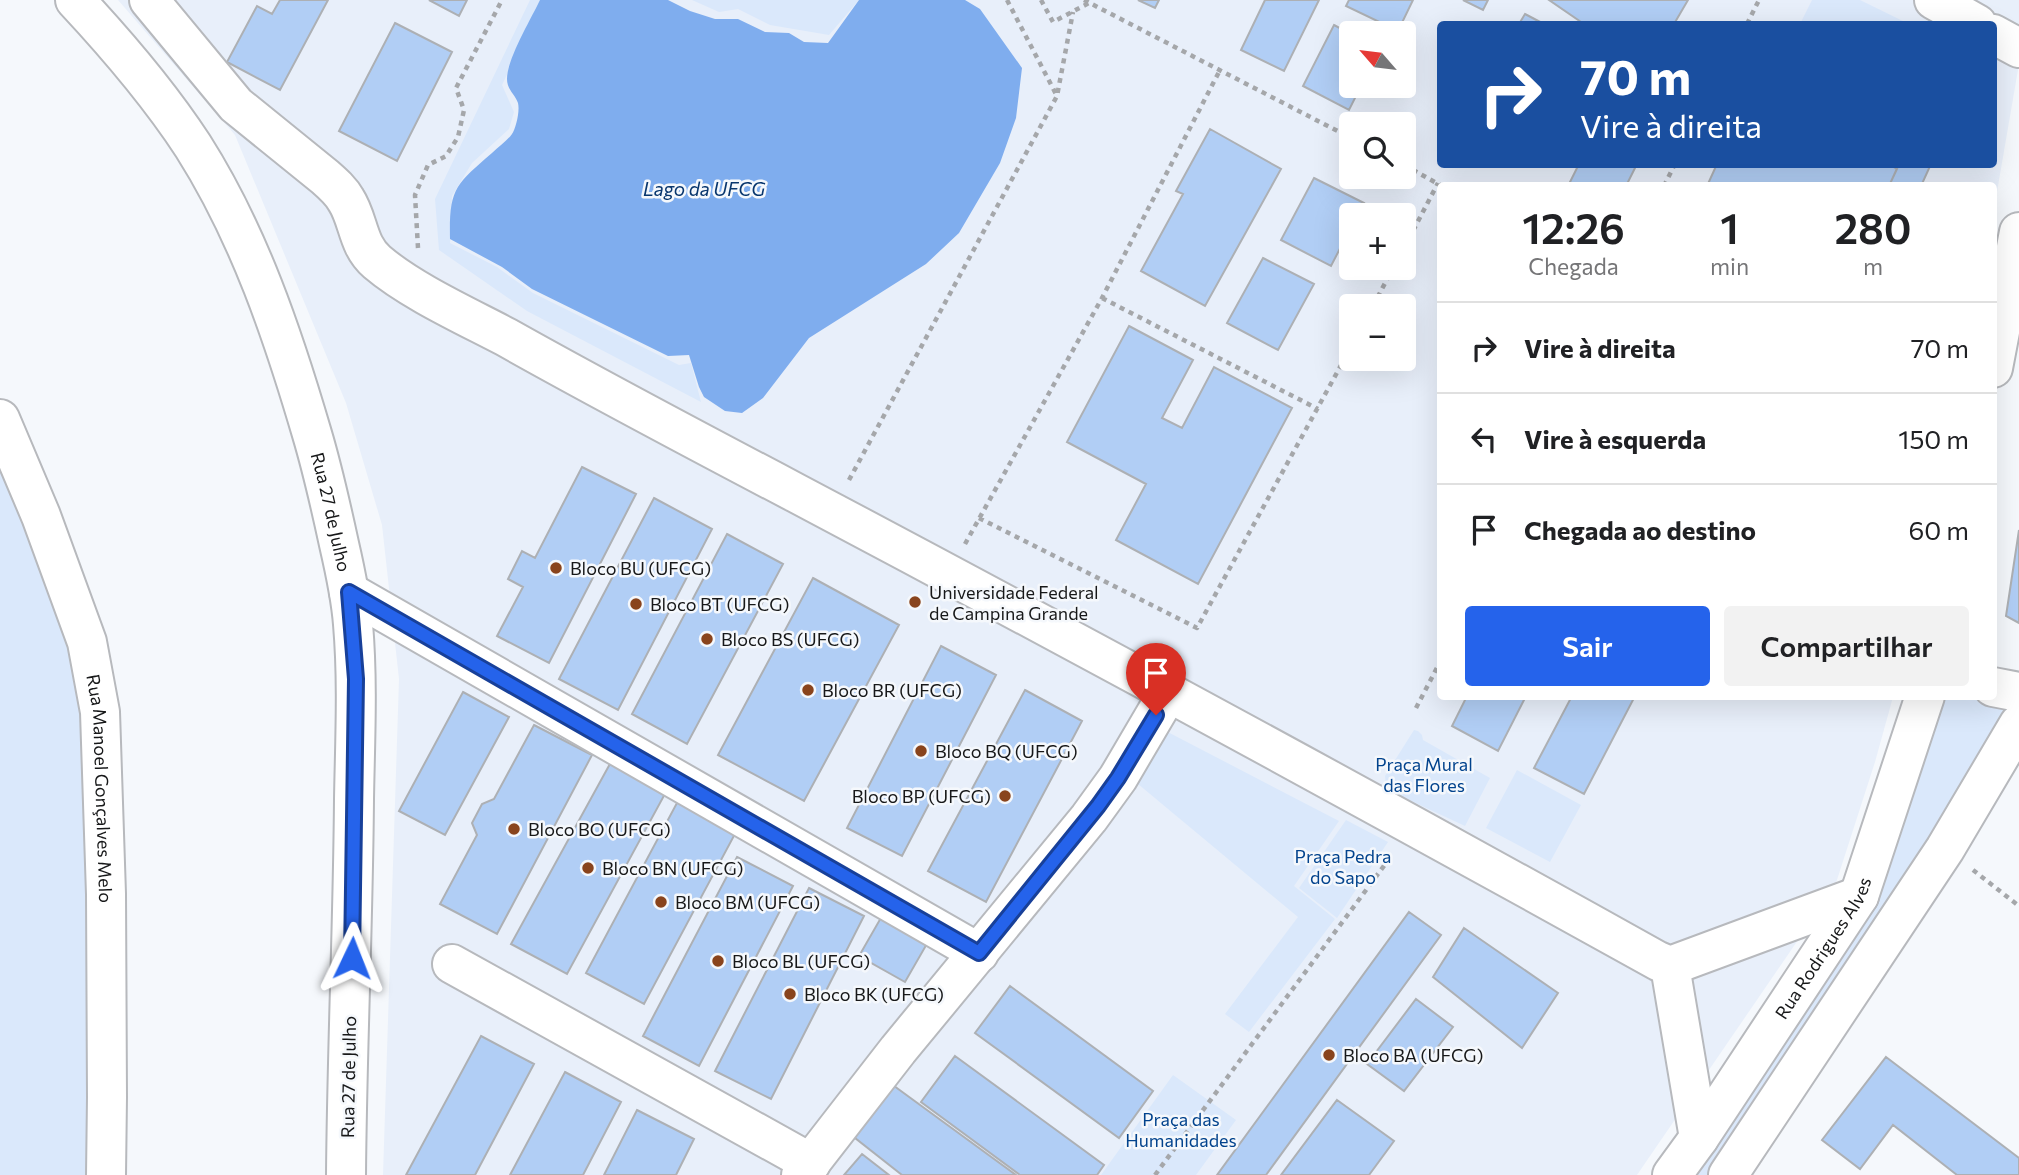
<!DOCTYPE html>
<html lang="pt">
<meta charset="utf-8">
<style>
:root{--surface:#fff;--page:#f2f2f2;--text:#202124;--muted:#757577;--line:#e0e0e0;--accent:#2563eb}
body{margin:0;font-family:Commissioner,sans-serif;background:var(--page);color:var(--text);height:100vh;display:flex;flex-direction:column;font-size:26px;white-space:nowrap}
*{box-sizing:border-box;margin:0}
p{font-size:23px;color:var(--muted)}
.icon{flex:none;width:38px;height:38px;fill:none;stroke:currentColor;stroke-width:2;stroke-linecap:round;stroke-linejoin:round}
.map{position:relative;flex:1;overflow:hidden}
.details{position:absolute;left:1437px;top:182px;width:560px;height:518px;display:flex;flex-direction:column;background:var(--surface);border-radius:7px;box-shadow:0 7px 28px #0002}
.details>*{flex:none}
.guide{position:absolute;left:1437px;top:21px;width:560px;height:147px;border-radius:7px;box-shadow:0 7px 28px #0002;background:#1a4fa0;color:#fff;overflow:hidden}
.needle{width:46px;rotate:298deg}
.controls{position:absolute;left:1339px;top:21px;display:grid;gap:14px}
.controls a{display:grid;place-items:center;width:77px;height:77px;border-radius:7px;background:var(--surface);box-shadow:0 7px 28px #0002;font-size:35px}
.pin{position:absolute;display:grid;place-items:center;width:60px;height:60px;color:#fff;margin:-72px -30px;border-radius:50% 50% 50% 0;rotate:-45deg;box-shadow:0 0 7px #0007}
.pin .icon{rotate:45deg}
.me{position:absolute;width:77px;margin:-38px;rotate:2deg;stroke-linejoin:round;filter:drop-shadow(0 0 5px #0008)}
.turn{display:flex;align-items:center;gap:24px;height:147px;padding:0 28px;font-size:32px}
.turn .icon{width:91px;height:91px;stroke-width:2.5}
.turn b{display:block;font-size:49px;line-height:60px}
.eta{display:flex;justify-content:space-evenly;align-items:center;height:119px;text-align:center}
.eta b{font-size:42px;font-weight:600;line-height:49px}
.cta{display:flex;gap:14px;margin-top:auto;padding:14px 28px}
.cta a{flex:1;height:80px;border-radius:7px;background:var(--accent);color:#fff;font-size:28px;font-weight:600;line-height:80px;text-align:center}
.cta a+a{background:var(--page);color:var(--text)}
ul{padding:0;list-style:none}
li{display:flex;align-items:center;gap:21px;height:91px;padding:0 28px;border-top:2px solid var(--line)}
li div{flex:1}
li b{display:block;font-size:26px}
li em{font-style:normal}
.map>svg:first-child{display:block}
</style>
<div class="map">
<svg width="2019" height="1175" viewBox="0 0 2019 1175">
<rect width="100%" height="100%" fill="#f5f8fc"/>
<path fill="#e8effa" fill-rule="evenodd" d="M118,0H2019V64L1993,215V186H1440V696L1893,697L1875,762L1835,886L1637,1175H383L399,679L382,525L346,403L235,135ZM1440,24H1993V164H1440ZM1351,33H1404V86H1351ZM1351,124H1404V177H1351ZM1351,215H1404V268H1351ZM1351,306H1404V359H1351Z"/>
<path fill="#dae8fb" d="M530,0H542L502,85L514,112L509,129L472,163L452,196L450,243L497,267L533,293L679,365L691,363L701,402L527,311L439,250L435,199Z
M692,0H859L829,35L770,25L738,9L719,12Z
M1812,0H1860L1909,24H1800Z
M0,442L79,647L97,1175H0Z
M1933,697H1992L2015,703L1989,746L1714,1175H1684L1865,902Z
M1160,728L1339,821L1294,886L1335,919L1249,1032L1225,1014L1298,917L1126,774Z
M1414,730L1418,731L1422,735L1423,740L1490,778L1465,826L1392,792L1386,786L1385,776Z
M1517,770L1581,805L1550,862L1486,828Z
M1346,820L1388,842L1337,918L1299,888Z
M1173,1075L1236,1120L1196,1175H1101Z"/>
<path fill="#7fadee" d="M540,0H668L690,11L715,19H738L765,32L789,33L804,42L828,43L859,0H965L980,9L1022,68L1016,118L1000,163L959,233L926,264L809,338L763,398L742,413L725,411L704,397L699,387L689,355L668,356L532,289L502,267L450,239C449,189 455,185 492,153C498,147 507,141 512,134C516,128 520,111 518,103C515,94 507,90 507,79C507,59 531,19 540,0Z"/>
<path fill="#b1cef5" stroke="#adb0b4" stroke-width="2" d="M280,0H328L280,90L227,62L257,6L272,14Z
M429,0H467L459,16Z
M1138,0H1159L1155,8Z
M1265,0H1319L1284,71L1241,50Z
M1349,0H1413L1398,31L1346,6Z
M1463,0H1488L1483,10Z
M1549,0H1688L1674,24H1584Z
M1525,14L1544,24H1519Z
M395,23L452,52L397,161L339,131Z
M1334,25L1351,34V86H1361L1349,110L1303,86Z
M1210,129L1281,169L1205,306L1141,271L1183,194L1176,191Z
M1579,164H1637L1626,186H1568Z
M1717,164H1888L1897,169L1889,186H1707Z
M1899,164H1931L1921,186H1889Z
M1314,178L1364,203L1357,215H1351V227L1331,266L1281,240Z
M1263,258L1314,284L1278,350L1227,323Z
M1129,326L1193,360L1162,418L1182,428L1214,367L1292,408L1198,584L1116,540L1146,484L1067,442Z
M582,467L636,494L549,663L497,636L523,587L508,579L522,551L535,558Z
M654,498L712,529L618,710L559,679Z
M2019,530V623L2006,616Z
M727,534L783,564L687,744L632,714Z
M813,578L899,625L804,801L718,755Z
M941,646L996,675L902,856L847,828Z
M1025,690L1082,721L986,902L928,871Z
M463,692L509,717L445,835L399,811Z
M1467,696H1526L1498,751L1452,726Z
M1572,696H1635L1584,794L1534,768Z
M534,725L592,755L497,934L440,904L477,835L472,823L482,804L494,799Z
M611,762L666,792L567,974L511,944Z
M678,801L736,832L644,1004L586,973Z
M737,857L793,886L699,1066L643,1036Z
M809,888L864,916L771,1099L715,1071Z
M886,909L932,935L905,982L859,956Z
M1409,912L1441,935L1266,1175H1217Z
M1464,928L1558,993L1522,1048L1433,977Z
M1010,986L1153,1091L1119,1138L975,1033Z
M1416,999L1453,1027L1404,1091L1367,1064Z
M481,1036L534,1064L475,1175H406Z
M955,1056L1104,1165L1097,1175H1020L921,1102Z
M1886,1057L2019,1158V1175H1957L1893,1125L1860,1169L1822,1140Z
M565,1072L621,1102L583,1175H510Z
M890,1083L1016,1175H902L850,1134Z
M1337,1100L1394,1141L1369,1175H1281Z
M637,1110L694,1139L676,1175H604Z
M862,1154L889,1175H844Z"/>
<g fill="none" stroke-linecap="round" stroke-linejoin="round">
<g stroke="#b7b9bd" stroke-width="42">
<g id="minor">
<path id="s1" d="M75,0C117,45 159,94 193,146C249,234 283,335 312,434C323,471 331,507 339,544C345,570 351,597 353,624C358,682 355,741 354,799C353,925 347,1050 346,1175"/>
<path d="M149,0L236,105L325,177C333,184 341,191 346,200C359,220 357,245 377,262C411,291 466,316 506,337C602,391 699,442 796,493C1085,646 1372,802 1658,961L1670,966L1859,896"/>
<path d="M1934,0L1977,24"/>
<path d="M1993,34L2019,48"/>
<path id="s2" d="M0,419L41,516L87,642L100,712L106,894L107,1097L106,1175"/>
<path d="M349,592L979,953"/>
<path d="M452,964L811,1163"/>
<path d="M1670,966L1699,1138"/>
<path d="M801,1175L898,1050L1089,818L1118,778L1168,693"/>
</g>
</g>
<g stroke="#b7b9bd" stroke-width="42">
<g id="major">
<path d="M1993,368L2019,232"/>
<path d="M1993,687L2019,692"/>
<path id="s3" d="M1672,1175L1699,1138L1859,896L1925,696"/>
<path d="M1728,1175L1945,849L2019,724"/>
</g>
</g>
<path stroke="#a5a7aa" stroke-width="4.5" stroke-dasharray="5 5" stroke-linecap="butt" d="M1007,0L1057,96
M1041,0L1053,22L1089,3
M1084,0L1351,138
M1747,24L1759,0
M1404,165L1442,186
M1664,186L1675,164
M418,248L415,195L428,165L446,156L458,137L464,110L456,88L502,0
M1404,248L1438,183
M1102,298L1318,409
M1373,306L1393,268
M849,480L1057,96L1073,12
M979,518L1197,628L1351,347
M965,544L1102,298L1220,70
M1416,708L1440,662
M1973,870L2019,906
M1155,1175L1392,855"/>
<use href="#minor" stroke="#fff" stroke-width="38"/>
<use href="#major" stroke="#fff" stroke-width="38"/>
</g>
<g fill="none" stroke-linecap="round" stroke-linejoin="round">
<g stroke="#184099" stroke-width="18">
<path id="route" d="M352,958L356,679L349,592L979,953L1098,806L1118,778L1156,715"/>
</g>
<use href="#route" stroke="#2563eb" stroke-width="12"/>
</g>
<g fill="#89441d" stroke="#f5f8fc" stroke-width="2.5">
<circle cx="556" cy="568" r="7"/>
<circle cx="915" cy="602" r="7"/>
<circle cx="636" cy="604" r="7"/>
<circle cx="707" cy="639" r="7"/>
<circle cx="808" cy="690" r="7"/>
<circle cx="921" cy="751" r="7"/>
<circle cx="1005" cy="796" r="7"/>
<circle cx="514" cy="829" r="7"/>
<circle cx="588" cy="868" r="7"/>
<circle cx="661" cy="902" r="7"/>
<circle cx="718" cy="961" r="7"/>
<circle cx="790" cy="994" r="7"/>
<circle cx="1329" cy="1055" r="7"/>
</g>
<g text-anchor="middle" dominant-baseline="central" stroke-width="5" stroke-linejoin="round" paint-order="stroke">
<g font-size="18" fill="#171819" stroke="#f5f8fc">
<text stroke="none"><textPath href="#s1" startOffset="581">Rua 27 de Julho</textPath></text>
<text stroke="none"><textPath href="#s2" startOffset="387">Rua Manoel Gonçalves Melo</textPath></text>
<text stroke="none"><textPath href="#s3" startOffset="273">Rua Rodrigues Alves</textPath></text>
<text transform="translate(348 1077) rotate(-89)">Rua 27 de Julho</text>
</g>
<g font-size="18" fill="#171819" stroke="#f5f8fc" text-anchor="start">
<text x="570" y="568">Bloco BU (UFCG)</text>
<text x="929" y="592">Universidade Federal<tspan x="929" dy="21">de Campina Grande</tspan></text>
<text x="650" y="604">Bloco BT (UFCG)</text>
<text x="721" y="639">Bloco BS (UFCG)</text>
<text x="822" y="690">Bloco BR (UFCG)</text>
<text x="935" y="751">Bloco BQ (UFCG)</text>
<text x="991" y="796" text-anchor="end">Bloco BP (UFCG)</text>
<text x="528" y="829">Bloco BO (UFCG)</text>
<text x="602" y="868">Bloco BN (UFCG)</text>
<text x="675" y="902">Bloco BM (UFCG)</text>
<text x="732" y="961">Bloco BL (UFCG)</text>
<text x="804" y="994">Bloco BK (UFCG)</text>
<text x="1343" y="1055">Bloco BA (UFCG)</text>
</g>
<g font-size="18" fill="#02438d" stroke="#f5f8fc">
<text x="1424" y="764">Praça Mural<tspan x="1424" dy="21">das Flores</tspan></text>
<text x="1343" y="856">Praça Pedra<tspan x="1343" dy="21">do Sapo</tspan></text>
<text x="1181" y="1119">Praça das<tspan x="1181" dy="21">Humanidades</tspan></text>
</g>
<g font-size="19" font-style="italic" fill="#08366e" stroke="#f5f8fc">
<text x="704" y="188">Lago da UFCG</text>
</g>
</g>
</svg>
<div class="controls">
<a><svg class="needle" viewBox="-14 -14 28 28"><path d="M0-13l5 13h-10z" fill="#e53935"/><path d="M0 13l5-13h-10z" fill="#757577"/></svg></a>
<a><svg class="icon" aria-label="search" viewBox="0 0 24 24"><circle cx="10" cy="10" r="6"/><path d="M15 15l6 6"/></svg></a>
<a>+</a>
<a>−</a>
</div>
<div class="pin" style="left:1156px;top:715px;background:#d93025"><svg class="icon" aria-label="arrive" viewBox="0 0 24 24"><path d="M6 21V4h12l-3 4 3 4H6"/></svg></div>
<svg class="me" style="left:352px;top:958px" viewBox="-20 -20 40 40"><path d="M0-17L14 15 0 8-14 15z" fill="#2563eb" stroke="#fff" stroke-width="4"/></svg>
<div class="guide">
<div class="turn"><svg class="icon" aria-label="right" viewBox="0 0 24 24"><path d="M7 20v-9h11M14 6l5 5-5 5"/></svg><div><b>70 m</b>Vire à direita</div></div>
</div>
<section class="details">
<div class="eta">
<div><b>12:26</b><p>Chegada</p></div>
<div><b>1</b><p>min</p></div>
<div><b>280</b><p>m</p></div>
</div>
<ul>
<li><svg class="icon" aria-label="right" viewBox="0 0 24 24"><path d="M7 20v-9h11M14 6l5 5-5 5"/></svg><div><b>Vire à direita</b></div><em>70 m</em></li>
<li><svg class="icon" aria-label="left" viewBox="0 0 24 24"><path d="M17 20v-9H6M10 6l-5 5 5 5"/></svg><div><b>Vire à esquerda</b></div><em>150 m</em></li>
<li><svg class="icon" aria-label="arrive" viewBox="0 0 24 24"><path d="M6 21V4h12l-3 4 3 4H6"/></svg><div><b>Chegada ao destino</b></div><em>60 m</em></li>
</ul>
<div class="cta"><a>Sair</a><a>Compartilhar</a></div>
</section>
</div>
